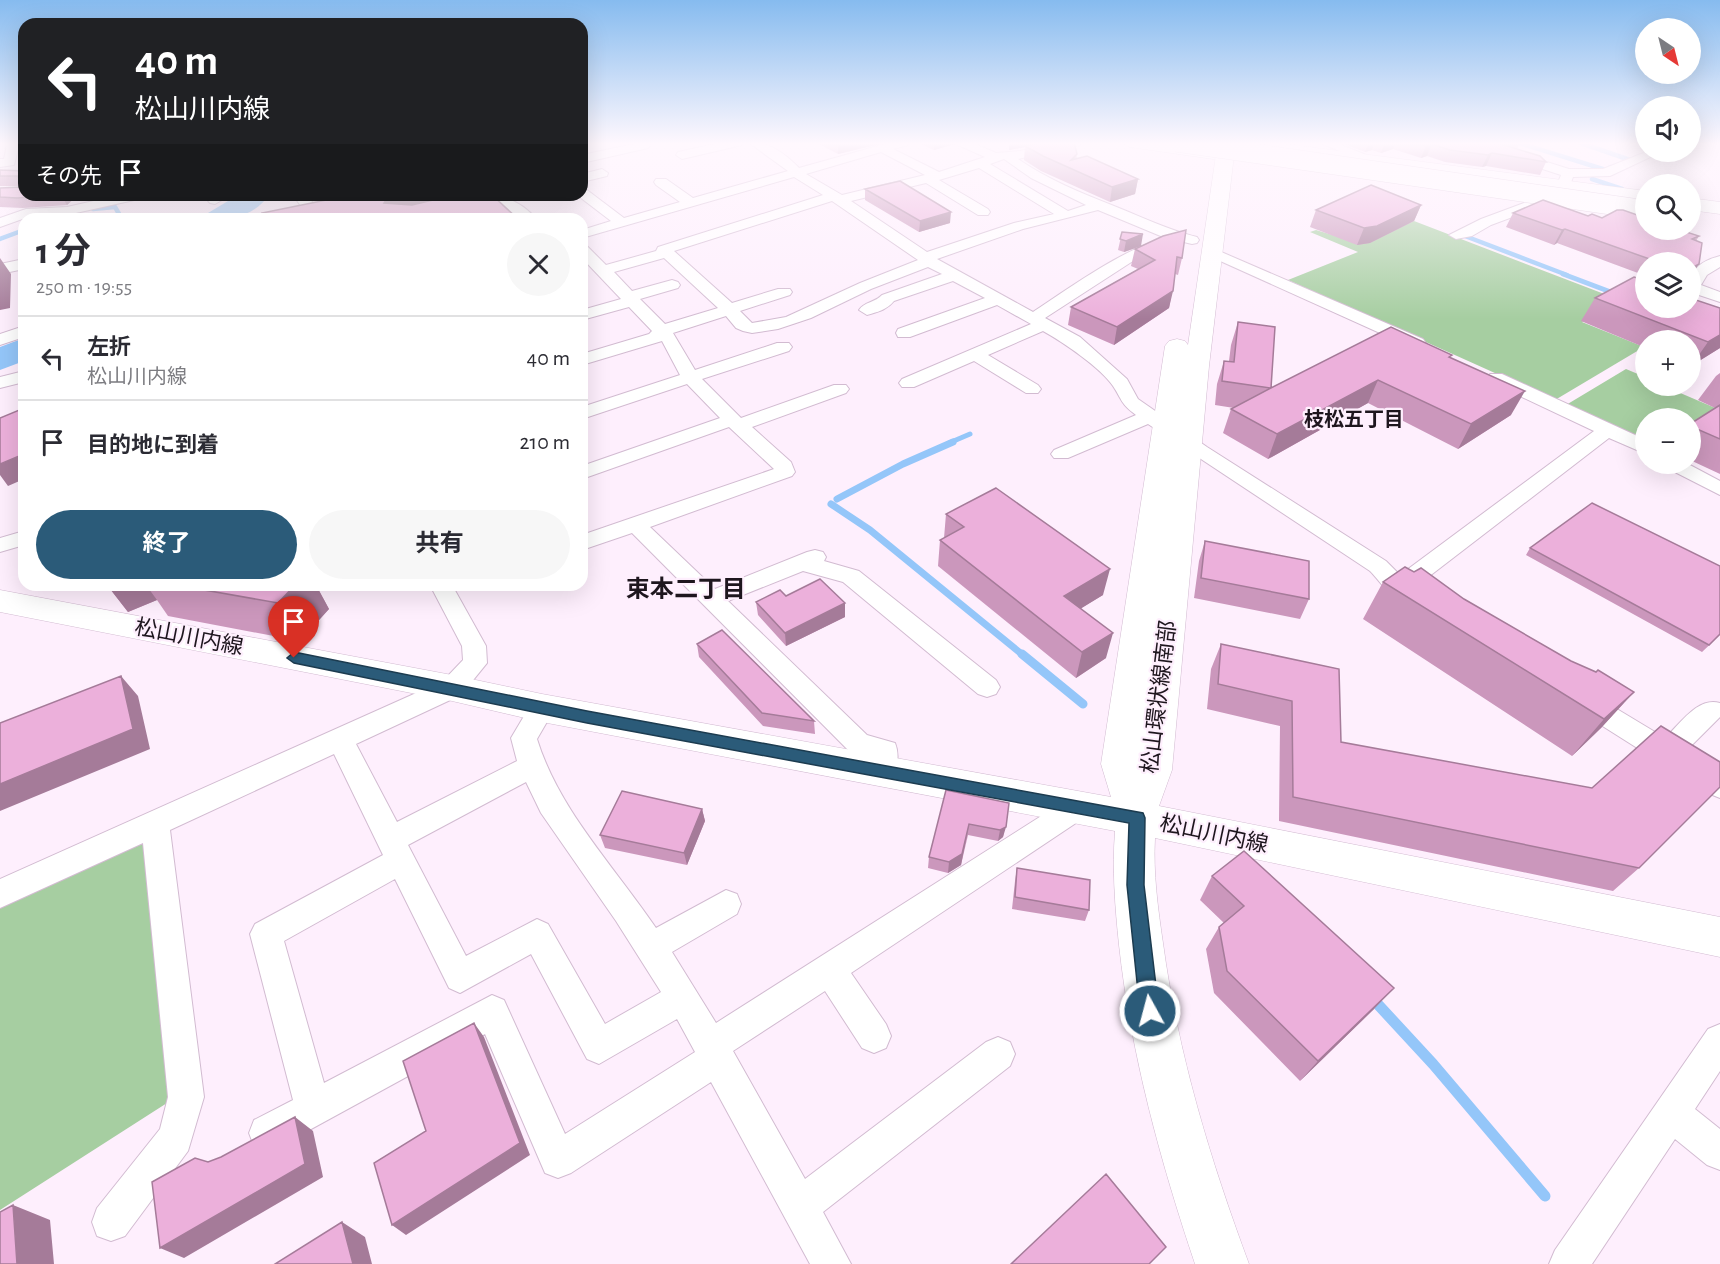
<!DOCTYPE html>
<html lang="ja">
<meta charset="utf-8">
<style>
:root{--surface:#fff;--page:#f7f7f7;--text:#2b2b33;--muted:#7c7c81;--line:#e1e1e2;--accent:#2b5b79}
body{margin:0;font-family:"Alegreya Sans","Noto Sans JP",sans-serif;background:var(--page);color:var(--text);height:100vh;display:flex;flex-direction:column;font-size:22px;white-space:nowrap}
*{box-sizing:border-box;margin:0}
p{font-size:20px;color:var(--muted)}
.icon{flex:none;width:33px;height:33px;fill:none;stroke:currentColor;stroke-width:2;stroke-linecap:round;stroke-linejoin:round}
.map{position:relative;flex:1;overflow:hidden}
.sheet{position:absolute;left:18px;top:213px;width:570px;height:378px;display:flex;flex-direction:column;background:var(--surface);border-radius:18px;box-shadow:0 6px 24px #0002}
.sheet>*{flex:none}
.hud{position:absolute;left:18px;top:18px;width:570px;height:183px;border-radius:18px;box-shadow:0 6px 24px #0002;background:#202124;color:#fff;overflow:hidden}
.needle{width:39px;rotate:145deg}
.controls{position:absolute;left:1635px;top:18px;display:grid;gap:12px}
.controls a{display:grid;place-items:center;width:66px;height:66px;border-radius:50%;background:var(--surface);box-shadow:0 6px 24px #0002;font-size:30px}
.pin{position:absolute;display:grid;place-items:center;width:51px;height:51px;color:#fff;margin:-62px -26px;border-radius:50% 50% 50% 0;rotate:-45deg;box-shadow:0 0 6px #0007}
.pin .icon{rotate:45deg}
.me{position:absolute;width:66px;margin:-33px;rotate:353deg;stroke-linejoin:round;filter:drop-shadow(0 0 4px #0008)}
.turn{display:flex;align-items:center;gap:21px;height:126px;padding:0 18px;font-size:27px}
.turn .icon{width:78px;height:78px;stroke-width:2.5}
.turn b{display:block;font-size:42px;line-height:51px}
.then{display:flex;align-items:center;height:57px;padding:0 18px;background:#0003;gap:12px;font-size:22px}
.round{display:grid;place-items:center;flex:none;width:63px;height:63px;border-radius:32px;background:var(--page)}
.overview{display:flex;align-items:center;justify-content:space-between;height:102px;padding:0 18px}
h1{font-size:36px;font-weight:700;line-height:45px}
.action{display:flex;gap:12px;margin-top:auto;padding:12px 18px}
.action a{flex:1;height:69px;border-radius:36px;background:var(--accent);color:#fff;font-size:24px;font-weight:700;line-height:69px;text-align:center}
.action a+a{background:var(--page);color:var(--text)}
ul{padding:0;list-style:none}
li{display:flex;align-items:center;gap:18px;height:84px;padding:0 18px;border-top:2px solid var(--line)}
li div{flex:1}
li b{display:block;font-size:22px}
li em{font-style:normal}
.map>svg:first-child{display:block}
</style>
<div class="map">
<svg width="1720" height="1264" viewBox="0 0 1720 1264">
<rect width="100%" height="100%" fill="#feeffd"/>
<path fill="#a6cea1" d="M1414,221L1620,300L1582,322L1644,347L1555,400L1288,280L1358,252L1310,232L1316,230L1363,244Z
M1626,369L1645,377L1646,386H1664L1720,410L1691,437L1690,418H1646L1645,443L1566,405Z
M144,837L176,1086L167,1103L0,1210V903Z"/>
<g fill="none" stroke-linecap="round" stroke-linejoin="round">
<path stroke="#94c6f9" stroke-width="4.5" d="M1516,142L1606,170L1611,167
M1578,142L1630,160L1622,163
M1592,179L1622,189
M93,209L115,207L122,219
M54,219L72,213
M1465,236L1567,275
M0,239L24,230"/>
<path stroke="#94c6f9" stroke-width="5" d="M1563,274L1616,294
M949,443L970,434"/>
<path stroke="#94c6f9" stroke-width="7" d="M837,499L903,464L953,442
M831,504L870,530L1024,656"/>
<path stroke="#94c6f9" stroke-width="9" d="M1022,654L1083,704"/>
<path stroke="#94c6f9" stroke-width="11" d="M1372,998L1433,1064L1545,1196"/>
<path fill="#94c6f9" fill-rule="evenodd" d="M238,195H269C253,218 229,219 204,219L208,213Z
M24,338V361L0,370V347Z"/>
<g stroke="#d2bbd1" stroke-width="2">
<path id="street" d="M5,142H17L19,145L14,165L0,167V159H4L7,145Z
M633,142H647L650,145L648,148L582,163V155L634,144Z
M724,142H744L742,145L682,159L676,155L678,152Z
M748,142C766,140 786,154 799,168L892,142H910L908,145L893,149L939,172L985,157L958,145L956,142H971L996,153L1020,151L1062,142H1082L1080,145L1018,159C1047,179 1081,193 1114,206C1142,217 1168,230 1197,237L1199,240L1197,243L1192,244L1163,237L1098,210L1023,229L937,259L1033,312C1058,296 1143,234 1169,241L1171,244L1169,247L1133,261L1045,318L1080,337L1127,379L1138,399L1207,447L1386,561L1400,575L1594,431L1490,382L1487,378L1490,374H1502L1646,440V454L1609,438L1414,588L1424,600L1420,606C1399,612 1384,585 1370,571L1148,424L1068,458H1054L1051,454L1054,450L1136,415C1120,403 1123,401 1113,386C1101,368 1063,342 1043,331L988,355L1038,385L1041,389L1038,393H1026L974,361L914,387H902L899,383L902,379L1031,324L997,305L910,337H898L896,333L898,329L985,298L953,281L894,301C887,310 877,312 867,315L859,310C864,302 876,302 882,295L942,274L928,267L871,289L811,318L778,329L752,333L743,331L736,328L726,316L673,333L695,370L777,343H789L792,347L789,351L702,379L741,418L834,385H846L849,389L846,393L752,427L791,462L795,472L792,476L650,527L715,589L807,552L815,550L823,552L826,557L824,561L859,571L996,680L1000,687L996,694L987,697L978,694L843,582L803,571L728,601L867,735L895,743C900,755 897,769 892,781L882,784L872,781L868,773L871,757L849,751L632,533L582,550V535L774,469L729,427L582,479V466L720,418L687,384L582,419V407L680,375L662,341L582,365V354L649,334L652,331L629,307L582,320V310L621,299L582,258V245L587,246L606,265L656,251L658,247L823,195L794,177L582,238V230L611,221L577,195H582V189L587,190L624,218L680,202L656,185L654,182L656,179H666L693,198L788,171ZM881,152L925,175L842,195L806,174ZM1004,159L1031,178L1086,205L1068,211L990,164ZM979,168L1054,214L1014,223L927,252L851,201L926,183L978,215H988L990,212L988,209L939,180ZM832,201L918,260L860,283L786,317L752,323L740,311L790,295L792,292L790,289H778L732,303L674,251ZM664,258L718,308L665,324L640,299L678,288L680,285L678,282L672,280L632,291L614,272Z
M1318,142H1334L1381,161L1375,165L1371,164Z
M1466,142H1483L1569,169H1603L1646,152H1661L1610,176L1573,177L1569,188L1564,189L1557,185L1561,175L1468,145Z
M602,169L608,173L607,176L582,182V174Z
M120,195H145L143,198L67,215L28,217L0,227V218L26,209L67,207Z
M203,195H218L222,200L215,204L210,203Z
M293,195H307L320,213L318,216H308Z
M484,195C505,195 523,203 536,219H521Z
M1532,197L1539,201L1534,209L1491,225L1472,236L1456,239L1449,235L1481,219L1524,203L1527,198Z
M1212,248L1423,339L1426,343L1423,347H1411L1207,255L1205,252L1207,249Z
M1720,256V267L1707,275L1701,285L1720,292V302L1690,292C1690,270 1698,262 1720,256Z
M24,259V269L0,274V264Z
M24,326V337L0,345V334Z
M24,371V382L0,388V377Z
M1664,464H1688L1720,481V495L1667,468Z
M24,531V545L0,552V538Z
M430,585H452L486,646L487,663L461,695L356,744L397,822L517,761L511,738L533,701L542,698L551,701L555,708L537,739C559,810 614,866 656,928L726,890L737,894L741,904L737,914L672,952L716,1023L1068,799L1078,795L1088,799L1092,807L1088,815L851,973L886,1024L891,1036L886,1048L874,1053L862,1048L825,991L733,1051L805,1179L986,1042L998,1037L1010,1042L1015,1054L1010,1066L823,1212L851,1264H810L711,1082L571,1173L558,1178L545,1173L485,1034L280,1146L267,1151L254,1146L249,1133L254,1120L293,1100L250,934L255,924L383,855L334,754L170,830L204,1097L188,1151L125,1236L111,1241L97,1236L92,1222L97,1208L160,1129L168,1097L143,843L0,908V879L443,681L463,660L462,646ZM526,782L541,813L616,921L661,992L605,1024L548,924L537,919L466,956L408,845ZM395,879L449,988L460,993L531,954L587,1059L599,1064L677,1019L695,1052L565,1134L504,1000L492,995L324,1083L284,941Z
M1583,691L1592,694L1665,738C1680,724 1698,696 1720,703V717L1686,751L1720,772V798L1710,794L1574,708L1570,701L1574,694Z
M1720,1024V1071L1695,1109L1720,1129V1170L1707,1165L1675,1139L1592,1264H1549L1555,1250L1708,1029Z"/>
</g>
<g stroke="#d2bbd1" stroke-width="1">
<path id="secondary" d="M1225,150L1231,151L1234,155L1209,366L1172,770L1159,806L1720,917V957L1155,838C1153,873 1158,909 1163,943C1178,1054 1210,1159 1249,1264H1195C1160,1160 1131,1054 1119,945C1115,907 1112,869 1115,831L542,722L452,701L0,612V590L452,675L542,694L1111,797L1101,764L1165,346L1169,341L1177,339L1185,341L1188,345L1216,155L1219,151Z"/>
</g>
<g stroke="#d2bbd1" stroke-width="1">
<path id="highway" d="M1122,142H1162L1213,149L1219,150L1222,154L1219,158L1213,159L1130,147Z
M1236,142H1270L1646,191V202L1243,148L1237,147Z
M1690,198L1720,202V214L1690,210Z"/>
</g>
<use href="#street" fill="#fff" fill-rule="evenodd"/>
<use href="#secondary" fill="#fff" fill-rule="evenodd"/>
<use href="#highway" fill="#fff" fill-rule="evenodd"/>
<g stroke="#d2bbd1" stroke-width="20" stroke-linecap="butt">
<path id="highway-bridge" d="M1176,142L1646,210"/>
</g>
<use href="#highway-bridge" stroke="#fff" stroke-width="19"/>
</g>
<path fill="#cb97bc" d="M815,142H888L838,154Z
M916,142H955V144L934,150Z
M1009,142H1074L1077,159L1138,179L1135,194L1110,202L1041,171L1024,160L1025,147L1009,150Z
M1339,142H1520L1517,149L1546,162L1540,175L1486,166L1482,167L1445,162L1427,156L1421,158L1393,149L1381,153L1372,150L1365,152Z
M0,170L78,195L67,205L23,208L0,207V188L22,187V186H0Z
M865,189L950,223L919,232L865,200Z
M1421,205L1414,221L1370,243L1357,245L1310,227L1316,210Z
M1513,213L1588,216L1699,236L1696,241L1690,262H1646V276L1557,243L1554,245L1506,227Z
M1122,232L1141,246L1124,252L1118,250Z
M1135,249L1182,258L1178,275L1175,274L1169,308L1114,345L1068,325L1071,307L1138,269L1131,266Z
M1595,298L1720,308V348L1691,366H1690V340H1646V348L1581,321Z
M1238,322L1271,388L1451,358L1511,415L1458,449L1368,403L1268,459L1223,433L1231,409L1234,408L1215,405L1217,384L1224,361H1229L1231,345Z
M1720,373V474L1690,460V424L1715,408L1698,400L1716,376Z
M946,514L1103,595L1081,608L1106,658L1076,678L938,566L940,540L944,538Z
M1205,541L1309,599L1300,619L1194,598L1199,561Z
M1530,548L1720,566V635L1702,652L1526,555Z
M1383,582L1464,599L1571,661L1634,692L1601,728L1572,756L1363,619Z
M107,585H316L329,609L300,641L168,616L157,600L128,612Z
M786,596L845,603V617L786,646L758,615L756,602Z
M697,644L814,721L815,734L763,726L699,657Z
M1221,644L1339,669L1341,742L1639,868L1613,891L1279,821L1280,726L1207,709L1211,669Z
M946,790L1009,803L1003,837L998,841L968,835L961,865L948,873L928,868L929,857Z
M702,809L705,821L687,865L605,848L600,835Z
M1017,868L1089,910L1085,921L1012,909L1015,881Z
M1212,876L1374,1009L1300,1081L1214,993L1206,949L1219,927L1224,923L1200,900Z"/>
<path fill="#a57b99" d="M849,142H888L838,154V144Z
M934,142H955V144L934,150Z
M1009,142H1052L1009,150Z
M1298,142H1315L1297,143Z
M1369,142H1375L1372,150L1365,152Z
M1385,142H1396L1393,149L1381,153Z
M1432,144L1427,156L1421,158L1426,146Z
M1492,153L1486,166L1482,167L1488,155Z
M1138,179L1135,194L1110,202L1112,187Z
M61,195H78L67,205Z
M398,195H468L390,219L384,203L388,197Z
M1421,205L1414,221L1370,243L1357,245L1364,228Z
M951,212L950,223L919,232L920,221Z
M1565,229L1557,243L1554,245L1562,230Z
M1143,234L1141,246L1124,252L1126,241Z
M0,258L11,274L10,308L0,310Z
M1699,264L1690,277V269Z
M1173,291L1169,308L1114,345L1117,327Z
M1720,335V348L1691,366L1708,342Z
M1378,380L1368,403L1268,459L1277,434Z
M1525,391L1511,415L1458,449L1471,424Z
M24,454V479L8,486L0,475V464Z
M1110,569L1103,595L1059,622L1064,596Z
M107,585H146L157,600L128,612Z
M295,585H316L329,609L300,641L278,603Z
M845,603V617L786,646L785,633Z
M1113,633L1106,658L1076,678L1082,652Z
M121,676L138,696L150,749L0,811V784Z
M1634,692L1601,728L1572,756L1604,719Z
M702,809L705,821L687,865L684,853Z
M969,824L961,865L948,873L949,862Z
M1006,827L1003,837L998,841L1000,830Z
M1394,988L1374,1009L1300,1081L1318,1061Z
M474,1023L484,1037L530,1155L406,1235L392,1225Z
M295,1117L313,1131L323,1177L184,1258L160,1248Z
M13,1205L50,1220L54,1264H17Z
M342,1222L365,1237L372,1264H353Z"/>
<path fill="#ecb0db" stroke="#a57b99" stroke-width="1.5" d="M833,142H849L838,144Z
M1044,142H1074L1077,154L1071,160L1087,156L1138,179L1112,187L1043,156L1025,146Z
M1413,142H1494L1540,156L1546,162L1492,153L1488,155L1450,150L1432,144L1426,146Z
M0,170L24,171V195H58L17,198L0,197V188L22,187L24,184L20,183L18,176H0Z
M900,181L951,212L920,221L865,189Z
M1371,185L1421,205L1377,226L1364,228L1316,210Z
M351,195H398L388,197L384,203L412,205L454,195H492L518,219H266L262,213Z
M1543,200L1588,216L1592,214L1602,218L1617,210H1623L1646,218V230H1680L1699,236L1692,239L1702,243L1699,264L1690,269V262H1658L1565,229L1562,230L1513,213Z
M1186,230L1182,258L1177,257L1173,291L1117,327L1071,307L1155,260L1135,249L1163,236Z
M1122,232L1143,234L1126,241L1120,239Z
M1634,277L1646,281V308H1690V298L1720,308V335L1708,342L1595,298Z
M1238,322L1275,327L1271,388L1391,327L1452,355L1449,357L1525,391L1471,424L1378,380L1277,434L1231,409L1271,388L1222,381L1224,361L1234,362Z
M1720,405V439L1690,426V424Z
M24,408V454L0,464V418Z
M996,488L1110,569L1064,596L1113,633L1082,652L940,540L964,527L946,514Z
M1592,503L1720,566V634L1709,645L1530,548Z
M1205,541L1309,561V599L1201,578Z
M1405,567L1414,572L1421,568L1464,599L1571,661L1596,672L1598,670L1634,692L1604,719L1383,582Z
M820,579L845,603L785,633L756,602L780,590L786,596Z
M176,585H295L278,603Z
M722,630L814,721L762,713L697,644Z
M1221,644L1339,669L1341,742L1592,788L1661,726L1720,762V787L1639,868L1293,797L1292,701L1218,684Z
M121,676L133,729L0,784V723Z
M946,790L1009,803L1006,827L1000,830L969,824L962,854L949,862L929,857Z
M622,791L702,809L684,853L600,835Z
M1244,851L1394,988L1318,1061L1227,971L1219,927L1244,906L1212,876Z
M1017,868L1090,880L1089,910L1015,897Z
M474,1023L520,1143L392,1225L374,1163L426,1131L403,1061Z
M295,1117L305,1164L160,1248L152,1182L195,1158L208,1162L221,1157Z
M1106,1174L1166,1247L1149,1264H1011Z
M13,1205L17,1264H0V1212Z
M342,1222L353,1264H275Z"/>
<linearGradient id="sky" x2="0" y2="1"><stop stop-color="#86bbef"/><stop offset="0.45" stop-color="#fff8fe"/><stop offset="1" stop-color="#fff8fe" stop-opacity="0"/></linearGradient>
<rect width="1720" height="319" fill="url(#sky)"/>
<path fill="#2b5b79" stroke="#1c3b4f" stroke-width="1.5" d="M294,652L587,711L1143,813L1145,818L1144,885L1159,1011L1156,1017L1150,1020L1143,1017L1140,1011L1127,885L1129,823L587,723L294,663L287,658Z"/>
<g text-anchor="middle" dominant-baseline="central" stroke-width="4.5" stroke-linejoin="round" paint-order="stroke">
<g font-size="20" font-weight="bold" fill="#1e161e" stroke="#feeffd">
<text x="1354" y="420">枝松五丁目</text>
</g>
<g font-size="22" fill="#1e161e" stroke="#feeffd">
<text transform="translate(189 637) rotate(11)">松山川内線</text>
<text transform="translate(1159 697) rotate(-83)">松山環状線南部</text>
<text transform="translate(1214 834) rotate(12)">松山川内線</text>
</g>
<g font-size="24" font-weight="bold" fill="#1e161e" stroke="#feeffd">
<text x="686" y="590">束本二丁目</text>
</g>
</g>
</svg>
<div class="controls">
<a><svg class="needle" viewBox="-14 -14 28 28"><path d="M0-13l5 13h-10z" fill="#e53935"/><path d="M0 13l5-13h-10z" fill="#7c7c81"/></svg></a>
<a><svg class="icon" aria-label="sound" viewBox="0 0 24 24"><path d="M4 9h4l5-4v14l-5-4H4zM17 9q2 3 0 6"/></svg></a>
<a><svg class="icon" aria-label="search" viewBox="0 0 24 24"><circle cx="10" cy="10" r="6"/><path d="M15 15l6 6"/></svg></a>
<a><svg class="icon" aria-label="layers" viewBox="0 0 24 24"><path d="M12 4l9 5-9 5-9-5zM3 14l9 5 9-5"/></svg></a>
<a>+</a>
<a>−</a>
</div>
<div class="pin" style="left:294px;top:658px;background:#d93025"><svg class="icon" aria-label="arrive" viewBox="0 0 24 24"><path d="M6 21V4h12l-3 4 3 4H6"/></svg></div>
<svg class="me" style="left:1150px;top:1011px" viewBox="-20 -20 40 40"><circle r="17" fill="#2b5b79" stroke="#fff" stroke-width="3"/><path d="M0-11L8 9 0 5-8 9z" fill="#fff"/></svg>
<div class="hud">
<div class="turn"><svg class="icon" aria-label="left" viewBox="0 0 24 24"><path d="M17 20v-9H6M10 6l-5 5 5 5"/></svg><div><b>40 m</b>松山川内線</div></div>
<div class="then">その先<svg class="icon" aria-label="arrive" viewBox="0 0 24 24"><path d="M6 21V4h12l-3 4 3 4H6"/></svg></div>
</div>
<section class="sheet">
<div class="overview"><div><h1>1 分</h1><p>250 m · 19:55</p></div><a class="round"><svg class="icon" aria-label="close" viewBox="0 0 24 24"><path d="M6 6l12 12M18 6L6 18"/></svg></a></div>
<ul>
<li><svg class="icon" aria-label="left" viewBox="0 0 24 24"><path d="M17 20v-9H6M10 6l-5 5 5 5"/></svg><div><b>左折</b><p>松山川内線</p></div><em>40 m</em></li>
<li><svg class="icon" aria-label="arrive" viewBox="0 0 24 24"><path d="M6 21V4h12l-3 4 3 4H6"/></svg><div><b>目的地に到着</b></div><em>210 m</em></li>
</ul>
<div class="action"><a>終了</a><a>共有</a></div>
</section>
</div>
